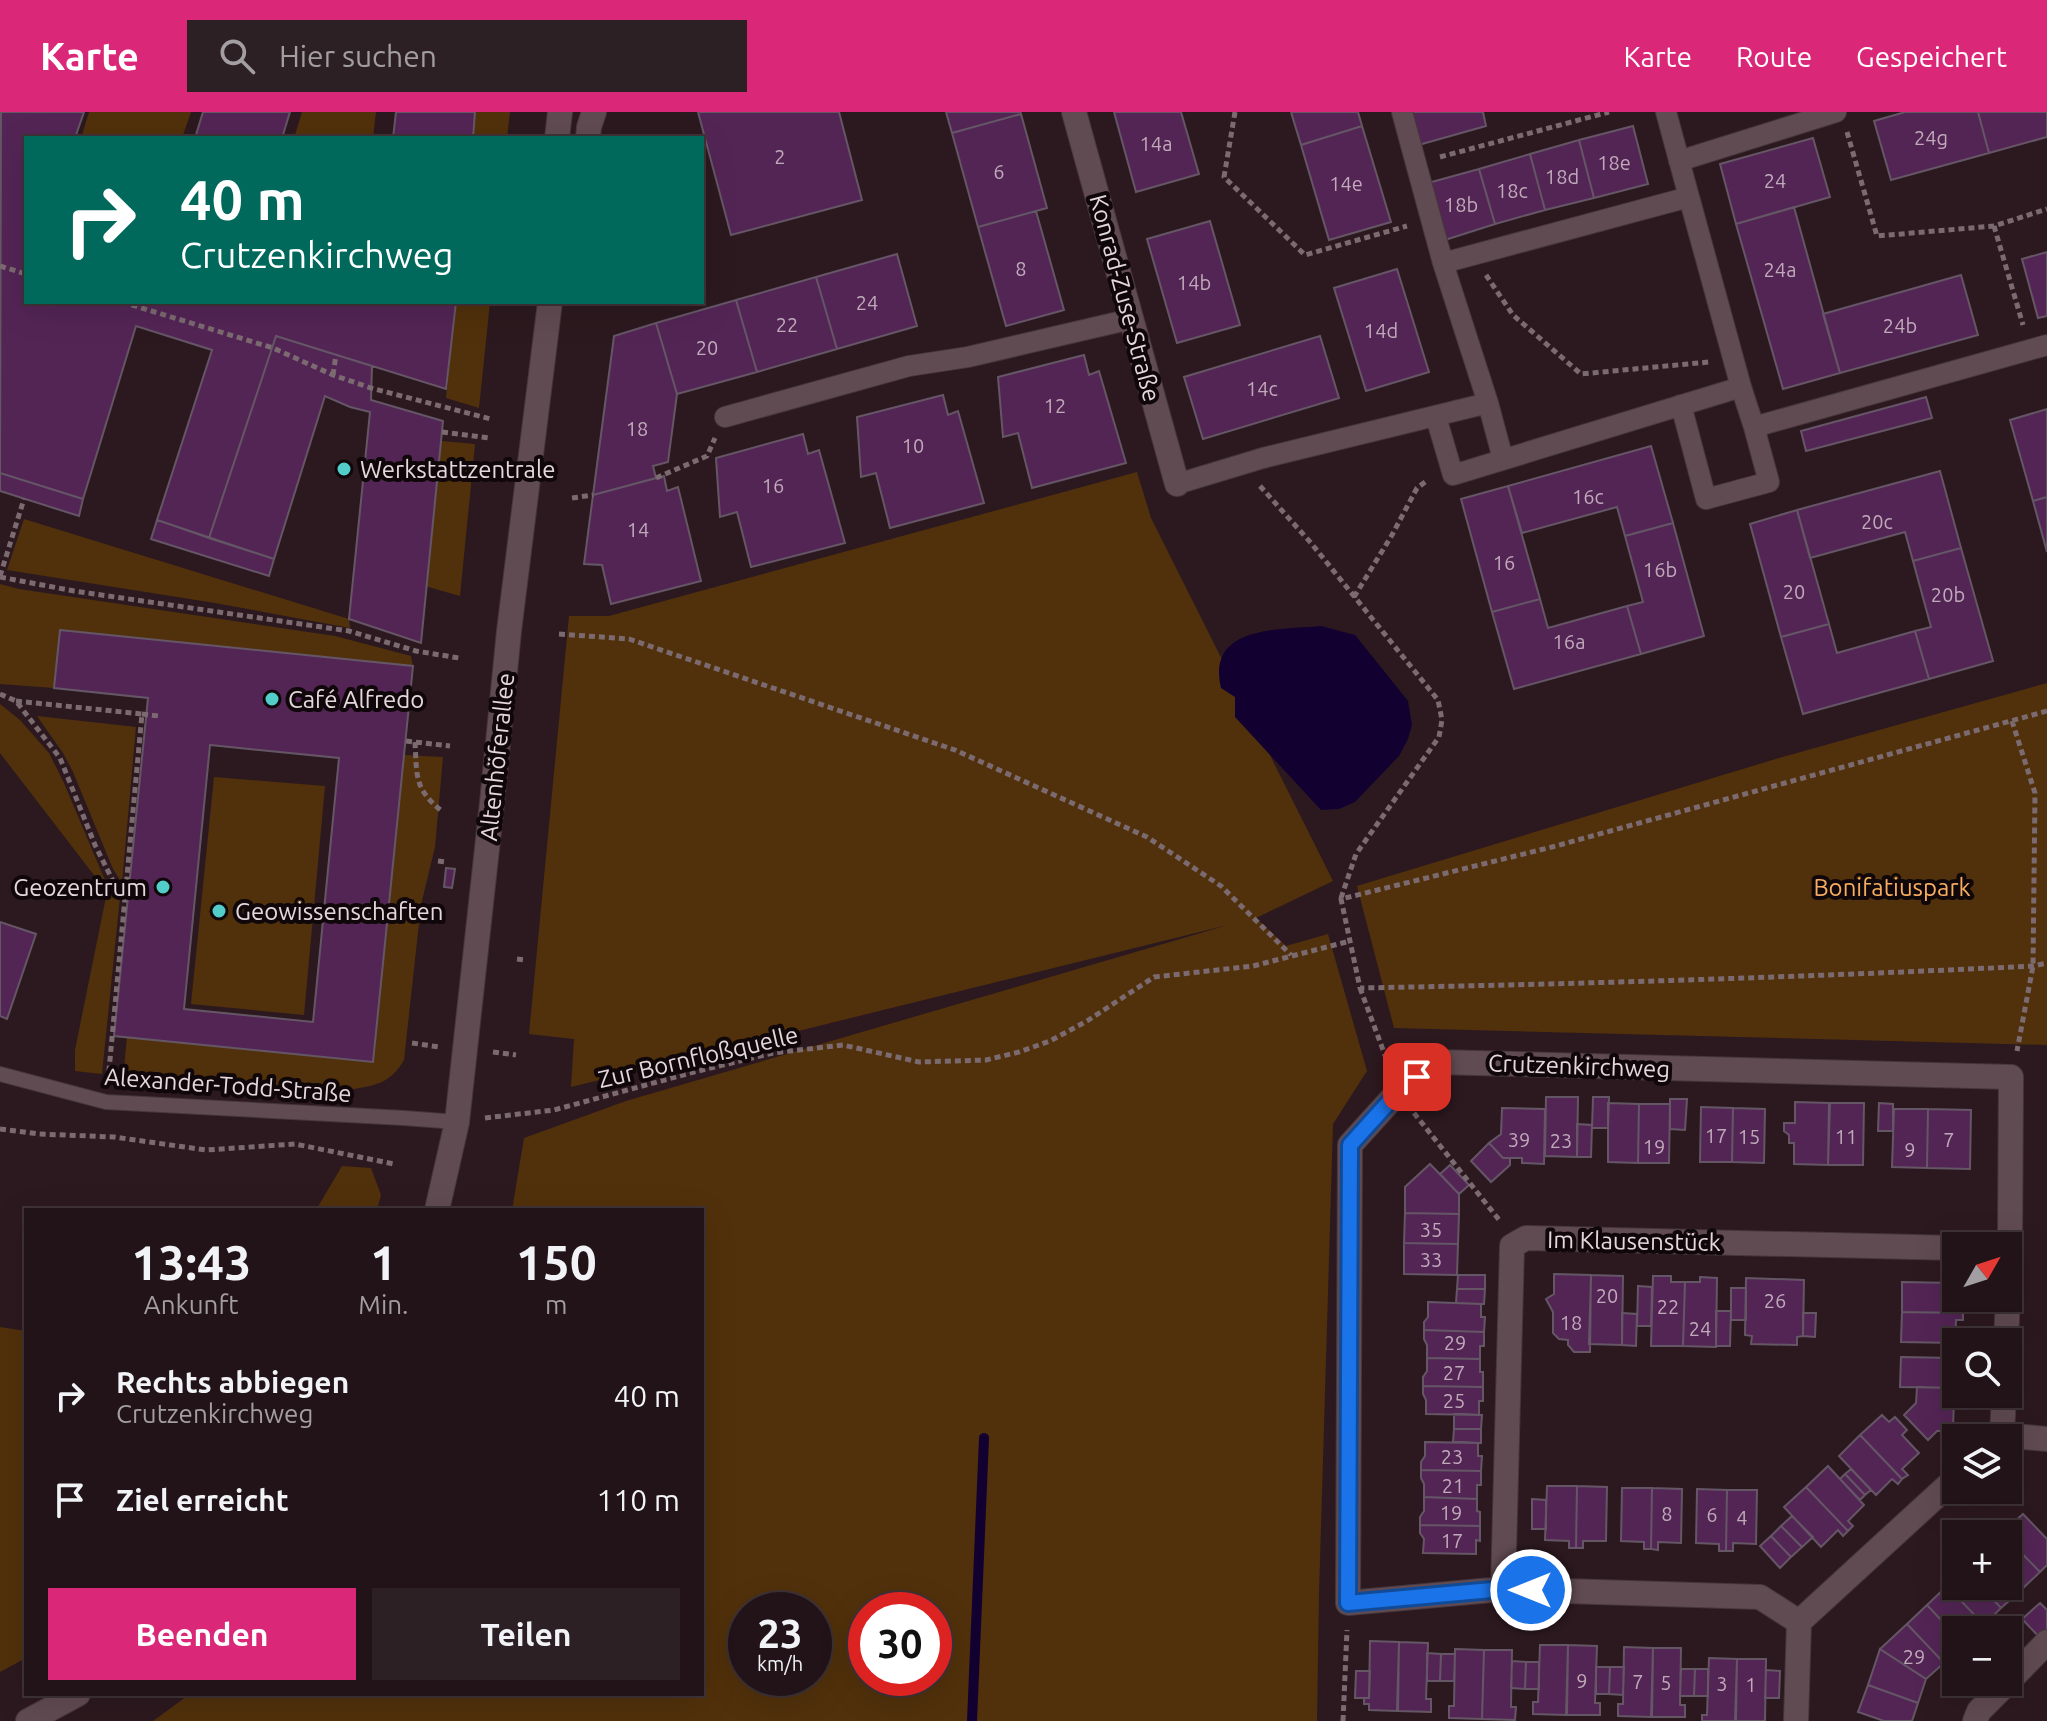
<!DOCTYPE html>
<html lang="de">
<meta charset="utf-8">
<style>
:root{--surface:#211317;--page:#2d2024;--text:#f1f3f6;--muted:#a29ea1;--line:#3e3236;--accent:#db2777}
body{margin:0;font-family:Ubuntu,sans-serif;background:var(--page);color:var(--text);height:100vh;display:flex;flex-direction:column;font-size:30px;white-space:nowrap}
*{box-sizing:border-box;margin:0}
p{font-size:26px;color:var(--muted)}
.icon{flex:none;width:44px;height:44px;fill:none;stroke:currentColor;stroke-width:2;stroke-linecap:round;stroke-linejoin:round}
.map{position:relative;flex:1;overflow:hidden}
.panel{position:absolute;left:24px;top:1096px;width:680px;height:488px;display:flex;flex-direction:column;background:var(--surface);border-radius:0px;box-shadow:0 8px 32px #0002,0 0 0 2px var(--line)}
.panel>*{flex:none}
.top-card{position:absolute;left:24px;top:24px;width:680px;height:168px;border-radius:0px;box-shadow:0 8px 32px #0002,0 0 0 2px var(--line);background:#00695c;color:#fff;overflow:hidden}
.needle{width:52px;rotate:51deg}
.controls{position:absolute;left:1942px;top:1120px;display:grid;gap:16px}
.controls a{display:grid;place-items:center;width:80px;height:80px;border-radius:0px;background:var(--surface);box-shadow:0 8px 32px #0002,0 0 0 2px var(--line);font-size:40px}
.speed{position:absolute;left:728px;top:1480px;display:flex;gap:16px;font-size:40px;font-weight:700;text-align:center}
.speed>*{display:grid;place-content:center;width:104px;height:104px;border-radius:50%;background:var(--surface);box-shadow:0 8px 32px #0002,0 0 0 2px var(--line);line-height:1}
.speed small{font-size:20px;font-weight:400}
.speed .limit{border:12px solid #d22;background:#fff;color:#111}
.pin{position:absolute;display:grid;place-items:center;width:68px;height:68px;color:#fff;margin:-34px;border-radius:16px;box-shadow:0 4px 12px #0006}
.me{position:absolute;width:88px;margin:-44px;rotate:270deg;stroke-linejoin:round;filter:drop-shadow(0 0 6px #0008)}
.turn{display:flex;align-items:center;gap:28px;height:168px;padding:0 24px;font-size:36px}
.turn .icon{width:104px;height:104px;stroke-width:2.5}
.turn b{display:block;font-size:56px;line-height:68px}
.eta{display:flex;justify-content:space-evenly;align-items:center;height:136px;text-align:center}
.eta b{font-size:48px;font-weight:600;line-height:56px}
.cta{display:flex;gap:16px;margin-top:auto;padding:16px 24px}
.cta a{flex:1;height:92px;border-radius:0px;background:var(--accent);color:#fff;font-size:32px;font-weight:600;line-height:92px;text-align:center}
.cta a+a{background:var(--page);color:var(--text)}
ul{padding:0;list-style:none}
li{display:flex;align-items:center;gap:24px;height:104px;padding:0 24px}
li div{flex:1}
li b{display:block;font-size:30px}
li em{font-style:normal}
header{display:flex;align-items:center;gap:48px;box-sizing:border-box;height:112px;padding:0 40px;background:var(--accent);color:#fff}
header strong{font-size:38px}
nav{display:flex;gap:44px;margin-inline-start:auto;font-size:28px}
.search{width:560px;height:72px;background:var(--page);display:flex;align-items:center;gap:20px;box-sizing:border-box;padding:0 28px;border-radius:0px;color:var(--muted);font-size:30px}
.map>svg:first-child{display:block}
</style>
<header>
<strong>Karte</strong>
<div class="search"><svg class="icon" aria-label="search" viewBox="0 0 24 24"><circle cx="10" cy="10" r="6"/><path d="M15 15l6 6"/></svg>Hier suchen</div>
<nav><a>Karte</a><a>Route</a><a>Gespeichert</a></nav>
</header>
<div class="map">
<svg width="2047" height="1609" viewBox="0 0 2047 1609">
<rect width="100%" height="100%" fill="#2c191f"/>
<path fill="#51310b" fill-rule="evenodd" d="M89,0H191L182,26H81Z
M302,0H376L373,26H294Z
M475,0H510L507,26H473Z
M456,190H490L479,296L446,286Z
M441,329L475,332L460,484L425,474Z
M1137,360L1151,406L1333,769L1256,806L1286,834L1328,822L1367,959L1333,1012L1319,1481L1317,1609H153L190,1582H702V1098H512L524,1026L626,989L1228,813L571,975L574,927L529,922L569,504H609ZM746,1498H814V1566H746ZM866,1498H934V1566H866Z
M24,407L349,507L350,516L215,491L7,458Z
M0,472L19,477L335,524L411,544L413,554L61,518L54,576L0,572Z
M2047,571V933L1394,916L1357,774L1779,646Z
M0,592L20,608L49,641L64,671L104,766L120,785L102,962L75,959V938L107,780L0,641Z
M37,604L136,615L122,771L113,757L73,660L63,641Z
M404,643L443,645L435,735L421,793L404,948C391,970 378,973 354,977L123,966L127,925L373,950Z
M214,665L325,674L304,903L191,892Z
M342,1054L371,1056L381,1083L377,1098H316Z
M0,1215L26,1219V1546L0,1560Z"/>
<path fill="#120031" d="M1321,514L1355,523L1408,589L1412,613L1408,627L1399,644L1355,690L1339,697L1321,698L1235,605V585L1221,576C1206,513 1280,518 1321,514Z"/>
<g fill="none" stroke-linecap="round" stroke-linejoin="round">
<path stroke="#120031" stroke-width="10" d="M972,1609L984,1326"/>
</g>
<path fill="#532555" stroke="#655666" stroke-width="2" fill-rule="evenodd" d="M1,0H84L75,26H26V190H456L446,277L276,224L209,426L157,408L212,238L136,214L83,387L0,361Z
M203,0H290L282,26H195Z
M396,0H475L473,26H393Z
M698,0H839L862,88L731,123Z
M946,0H1020L1021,2L952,21Z
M1114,0H1181L1199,62L1136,80Z
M1291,0H1358L1362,14L1301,33Z
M1406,0H1483L1486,14L1415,34Z
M1905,0H1978L1989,41L1891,68L1874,9Z
M1978,0H2047V25L1989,41Z
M1021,2L1047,96L978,115L952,21Z
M1362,14L1391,110L1329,128L1301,33Z
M1633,14L1648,72L1594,86L1579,28Z
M1813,26L1830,85L1736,112L1720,52Z
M1579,28L1594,86L1545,98L1530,42Z
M1530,42L1545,98L1495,112L1479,57Z
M1479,57L1495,112L1445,128L1428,71Z
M1794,95L1840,261L1783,277L1736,112Z
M1036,99L1064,198L1006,214L978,115Z
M1210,109L1240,213L1177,231L1147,127Z
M2047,140V204L2038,206L2022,147Z
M897,142L917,214L837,237L816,165Z
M1397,157L1429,260L1366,279L1334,176Z
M1961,163L1978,223L1840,261L1823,202Z
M816,165L837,237L757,260L736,188Z
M736,188L757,260L677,282L656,211Z
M656,211L677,282L668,350L653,354L656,366L593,383L614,224Z
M276,224L372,254L371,288L443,309L421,531L349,507L370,300L350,295L325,284L274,447L209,426Z
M1320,224L1339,286L1203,327L1184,265Z
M1084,243L1089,263L1099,259L1126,351L1032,376L1018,321L1003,325L998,265Z
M943,283L948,303L958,299L984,391L890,416L876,361L861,365L857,305Z
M1926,285L1932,306L1806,339L1801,319Z
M2047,297V385L2033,389L2010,308Z
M803,322L808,342L819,338L845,431L751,455L737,400L720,405L716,346Z
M1651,334L1673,411L1625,424L1617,395L1522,421L1508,374Z
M1940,359L1961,436L1913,449L1905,420L1810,446L1797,398Z
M0,361L83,387L79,404L0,379Z
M664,364L667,379L678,375L701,469L611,492L602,453L584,452L593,383Z
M1508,374L1540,487L1492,500L1461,387Z
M2047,385V440L2033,389Z
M1797,398L1829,512L1781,525L1750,412Z
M157,408L274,447L269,464L151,427Z
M1673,411L1704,524L1641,542L1627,494L1643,490L1625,424Z
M1961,436L1993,549L1929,567L1915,519L1931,515L1913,449Z
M1540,487L1548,516L1627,494L1641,542L1514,577L1492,500Z
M1829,512L1837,541L1915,519L1929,567L1803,602L1781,525Z
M60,518L413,554L373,950L114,924L148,586L54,576ZM210,633L339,646L313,910L184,897Z
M446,756L455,757L452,776L444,775Z
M0,810L36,822L7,907L0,904Z
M1546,985H1578L1577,1045L1545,1044Z
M1593,985H1609L1608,1016H1592Z
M1670,987H1687L1685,1018L1670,1017Z
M1795,990L1829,991L1828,1053L1794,1052V1031H1789V1023L1784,1019V1011H1795Z
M1608,991L1639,992L1638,1051L1608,1050Z
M1830,991H1864L1863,1053H1828Z
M1879,991L1893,992V1019H1878Z
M1639,992H1670L1669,1051H1638Z
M1701,995L1733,996L1732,1050H1700Z
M1502,996L1545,997L1544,1052L1522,1051V1046H1503L1489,1031L1501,1022Z
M1733,996L1765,997L1764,1051L1732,1050Z
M1894,997H1928L1927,1056L1892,1055Z
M1928,997L1971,998L1970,1057L1927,1056Z
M1577,1012L1592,1013L1591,1045H1577Z
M1489,1031L1503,1046H1510V1053L1491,1070L1471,1049Z
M1430,1052L1459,1082V1102L1405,1101V1075Z
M1450,1053L1469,1073L1459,1082L1440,1062Z
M1405,1101L1459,1102L1458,1132L1404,1131Z
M1404,1131L1458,1132L1457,1163L1404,1162Z
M1554,1162L1591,1163L1590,1240H1574L1568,1233V1228L1559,1227L1553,1221V1200L1546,1187L1554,1182Z
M1458,1163H1485V1177H1457Z
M1591,1163L1623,1164L1622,1233L1589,1232Z
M1653,1164H1671V1170H1685L1683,1234H1651Z
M1700,1165L1717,1166L1716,1235L1683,1234L1685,1170H1700Z
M1746,1166L1804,1168L1803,1224L1797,1225V1233L1751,1232L1752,1224L1745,1223Z
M1902,1170L1956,1171V1194H1963V1201L1902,1200Z
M1638,1174L1652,1175L1651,1214H1637Z
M1731,1176H1746V1208H1731Z
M1457,1177H1485L1484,1192L1456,1191Z
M1428,1190L1481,1192V1205H1485L1484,1220L1424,1218V1210L1428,1205Z
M1716,1199H1731L1730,1234H1716Z
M1902,1200L1963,1201V1208H1956L1955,1231L1901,1230Z
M1622,1201L1637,1202L1636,1234L1622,1233Z
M1803,1201H1816L1815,1225L1803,1224Z
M1424,1218L1484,1220V1234H1480V1247L1427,1246V1233L1424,1227Z
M1901,1245L1955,1246L1954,1269H1956V1276L1900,1275Z
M1427,1246L1480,1247V1260H1483V1275L1423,1274V1265L1427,1259Z
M1423,1274L1483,1275V1289H1479V1303L1426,1302V1288L1423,1282Z
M1917,1275L1956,1276V1282H1961L1954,1283L1953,1319H1937L1928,1328L1904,1303L1916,1291Z
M1454,1302L1482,1303L1481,1317H1454Z
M1882,1303L1889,1310L1895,1305L1907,1318L1902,1323L1919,1341L1902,1357L1908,1363L1902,1367L1860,1323Z
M1454,1317H1481V1331L1453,1330Z
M1860,1323L1902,1367L1898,1372L1892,1367L1876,1383L1839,1344Z
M1425,1330L1478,1331V1344H1482L1481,1359L1421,1358V1350L1425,1344Z
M1828,1354L1864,1393L1848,1409L1853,1414L1848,1419L1806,1375Z
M1851,1357L1871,1378L1865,1383L1845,1362Z
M1421,1358L1481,1359V1373H1477V1387L1424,1385V1372L1421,1366Z
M1845,1362L1865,1383L1860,1388L1840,1367Z
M1547,1374H1577L1576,1436H1569V1429L1545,1428Z
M1577,1374L1607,1375L1606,1429H1583V1436H1576Z
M1806,1375L1848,1419L1843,1424L1838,1418L1821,1435L1784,1395Z
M1622,1376H1652L1651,1437H1644V1430L1621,1429Z
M1652,1376L1682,1377L1681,1431L1658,1430V1438L1651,1437Z
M1697,1377L1727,1378L1726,1439H1719V1432L1696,1431Z
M1727,1378H1757L1756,1432L1733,1431V1439H1726Z
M1424,1385L1477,1387V1399L1480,1400V1414L1420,1413V1405L1424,1399Z
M1532,1387L1546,1388V1417H1532Z
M2023,1402L2047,1427V1453L2040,1460L2008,1427V1422L2002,1421Z
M1792,1404L1813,1425L1802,1435L1781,1414Z
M1420,1413L1480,1414V1429L1476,1428V1442L1423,1441L1424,1427L1420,1421Z
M1781,1414L1802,1435L1791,1445L1771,1424Z
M1771,1424L1791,1445L1780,1456L1760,1434Z
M2008,1427L2040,1460L2020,1479L2008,1467Z
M1956,1466V1474H1981L2001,1496L1984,1513L1947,1474Z
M2008,1467L2020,1479L2001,1496L1981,1474H2008Z
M1947,1474L1984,1513L1979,1518H1956V1524L1927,1493Z
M2040,1491L2047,1498V1522L2041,1527L2022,1507Z
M1927,1493L1956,1524V1540L1944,1551L1907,1512Z
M1907,1512L1944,1551L1926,1567L1880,1537Z
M1370,1529L1399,1530L1397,1599L1369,1598V1592H1364V1586H1369Z
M1399,1530L1428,1531L1426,1587H1431V1600L1398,1599Z
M1540,1533H1568L1566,1603L1533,1602V1590H1538Z
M1568,1533L1597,1534L1595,1591H1600V1603H1567Z
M1624,1535L1653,1536L1651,1605L1618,1604V1592H1623Z
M1653,1536H1681L1680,1593H1685V1605H1652Z
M1455,1537L1484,1538L1482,1607L1449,1606V1594H1454Z
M1880,1537L1926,1567L1918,1591L1868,1573Z
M1484,1538H1512L1511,1595H1516L1515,1608L1482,1607Z
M1427,1541L1441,1542L1440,1569H1427Z
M1441,1542H1455L1454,1569H1440Z
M1709,1546L1737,1547L1735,1609H1702V1603H1707Z
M1737,1547H1766L1765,1609H1736Z
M1512,1549L1526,1550L1525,1577L1511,1576Z
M1526,1550H1539V1577H1525Z
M1596,1555H1610L1609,1582H1596Z
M1610,1555H1624L1623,1583L1609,1582Z
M1681,1557H1695L1694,1584H1680Z
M1695,1557H1708V1584H1694Z
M1766,1558L1780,1559L1779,1586H1765Z
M1356,1559H1370L1369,1586H1355Z
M1868,1573L1918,1591L1912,1609H1884L1858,1600Z"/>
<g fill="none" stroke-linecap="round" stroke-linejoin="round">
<g stroke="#45373b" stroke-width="16">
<path id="service" d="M0,962L106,990L404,1006L457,1010"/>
</g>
<g stroke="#45373b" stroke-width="22">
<path id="pedestrian" d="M1679,49L1836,0
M1689,85L1741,275L1754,315L2047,233
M1443,151L1689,85L1666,0
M1488,291L1503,347
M1681,293L1706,387L1769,370L1754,315
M725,305L909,254L968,245L1131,207
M1436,305L1453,363L1741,275
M1177,372L1263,346L1488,291L1443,151L1402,0"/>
</g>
<g stroke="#45373b" stroke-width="26">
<path id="minor" d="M1074,0L1177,372
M2002,1323L2004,1282
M1999,1326L2002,1323L2047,1327
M1503,1477L1512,1134L1526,1126L1956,1136
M1799,1510L1760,1485L1503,1477L1348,1491L1350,1033L1398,980L1436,950L2011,965L2010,1137L2006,1230
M2008,1570L2047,1530
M1796,1609L1799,1510L1956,1366
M1975,1609L1979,1599L2008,1570"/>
</g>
<g stroke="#45373b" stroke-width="26">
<path id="tertiary" d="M557,26L560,0
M588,26L589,15L594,0
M437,1098L457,1010L492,691L509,519L550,190
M28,1609L78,1582"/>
</g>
<path stroke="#7b6a70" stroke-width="5" stroke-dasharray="6 4" stroke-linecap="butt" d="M1235,0L1224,65L1305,143L1407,114
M1847,20L1877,124L1994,114L2047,97
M1440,45L1609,0
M1994,114L2023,213
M0,154L26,162
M1486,163L1513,203L1581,262L1709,250
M122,190L273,236L333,263L371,276L491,307
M333,263L336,243
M442,320L489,326
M656,366L707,344L715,326
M1260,374L1311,431L1438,588L1442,608L1439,625L1356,742L1341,786
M572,386L593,383
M0,464L24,387
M0,465L74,479L349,519L416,539L459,546
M1354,485L1392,423L1417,376L1428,368
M559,522L629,527L955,638L1147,725L1221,774L1291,843
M0,582L16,589L60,646L95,733L114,771L124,783
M16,589L142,602L108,969
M2047,599L1552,735L1341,787L1360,876C1585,872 1809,865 2033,854L2047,851
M142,602L159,604
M2012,609L2035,681L2033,854L2017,939
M406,629L450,634
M415,630C417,665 414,677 443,700
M438,749L447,750
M517,847L525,848
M1360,876L1389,954
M412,931L439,935
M493,940L516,943
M1414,1001L1500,1109
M485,1006L554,998L694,960L773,941L843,933L919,950L986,948L1019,940L1050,929L1087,909L1154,865L1253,854L1350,829
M0,1017L39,1022L114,1025L206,1038L295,1032L394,1052
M1343,1609L1347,1518"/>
<use href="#service" stroke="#614b52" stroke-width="14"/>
<use href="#pedestrian" stroke="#614b52" stroke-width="20"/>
<use href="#minor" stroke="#614b52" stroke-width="24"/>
<use href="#tertiary" stroke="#614b52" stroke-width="24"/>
</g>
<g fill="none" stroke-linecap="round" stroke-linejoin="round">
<g stroke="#114b97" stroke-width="20">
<path id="route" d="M1417,965L1398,980L1350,1033L1348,1491L1503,1477L1531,1478"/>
</g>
<use href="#route" stroke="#1a73e8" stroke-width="14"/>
</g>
<g fill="#53cdca" stroke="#0f0709" stroke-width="3">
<circle cx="344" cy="357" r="8"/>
<circle cx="272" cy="587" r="8"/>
<circle cx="163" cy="775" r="8"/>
<circle cx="219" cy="799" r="8"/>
</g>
<g text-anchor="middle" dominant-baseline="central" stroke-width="8" stroke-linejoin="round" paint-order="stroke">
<g font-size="20" fill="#c0aaba">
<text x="1931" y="25">24g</text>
<text x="1156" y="31">14a</text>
<text x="780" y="44">2</text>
<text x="1614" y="50">18e</text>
<text x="999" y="59">6</text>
<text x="1562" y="64">18d</text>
<text x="1775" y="68">24</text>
<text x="1346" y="71">14e</text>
<text x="1512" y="78">18c</text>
<text x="1461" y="92">18b</text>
<text x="1021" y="156">8</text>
<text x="1780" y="157">24a</text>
<text x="1194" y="170">14b</text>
<text x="867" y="190">24</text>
<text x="787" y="212">22</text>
<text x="1900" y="213">24b</text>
<text x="1381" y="218">14d</text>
<text x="707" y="235">20</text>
<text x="1262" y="276">14c</text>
<text x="1055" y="293">12</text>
<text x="637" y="316">18</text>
<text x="913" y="333">10</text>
<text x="773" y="373">16</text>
<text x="1588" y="384">16c</text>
<text x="1877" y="409">20c</text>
<text x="638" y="417">14</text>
<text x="1504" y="450">16</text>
<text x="1660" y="457">16b</text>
<text x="1794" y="479">20</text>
<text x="1948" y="482">20b</text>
<text x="1569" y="529">16a</text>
<text x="1716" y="1023">17</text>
<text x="1749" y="1024">15</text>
<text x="1846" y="1024">11</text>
<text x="1519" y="1027">39</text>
<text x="1949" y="1027">7</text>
<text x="1561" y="1028">23</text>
<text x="1654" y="1034">19</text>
<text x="1910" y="1037">9</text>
<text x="1431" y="1117">35</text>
<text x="1431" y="1147">33</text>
<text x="1607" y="1183">20</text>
<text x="1775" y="1188">26</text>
<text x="1668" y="1194">22</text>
<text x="1571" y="1210">18</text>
<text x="1700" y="1216">24</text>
<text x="1455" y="1230">29</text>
<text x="1454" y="1260">27</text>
<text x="1454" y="1288">25</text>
<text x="1452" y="1344">23</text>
<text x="1453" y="1373">21</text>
<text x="1451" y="1400">19</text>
<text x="1667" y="1401">8</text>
<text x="1712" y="1402">6</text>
<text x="1742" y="1405">4</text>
<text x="1452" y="1428">17</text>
<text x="1914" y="1544">29</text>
<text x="1582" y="1568">9</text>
<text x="1638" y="1569">7</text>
<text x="1666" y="1570">5</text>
<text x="1722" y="1571">3</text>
<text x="1751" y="1572">1</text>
</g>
<g font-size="24" fill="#e5d7db" stroke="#0f0709">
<text transform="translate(1125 186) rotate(75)">Konrad-Zuse-Straße</text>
<text transform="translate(497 645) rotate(-84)">Altenhöferallee</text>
<text transform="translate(698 945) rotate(-13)">Zur Bornfloßquelle</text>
<text transform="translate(1579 954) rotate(2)">Crutzenkirchweg</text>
<text transform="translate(228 973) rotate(4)">Alexander-Todd-Straße</text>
<text transform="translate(1634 1129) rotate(1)">Im Klausenstück</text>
</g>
<g font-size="24" fill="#e5d7db" stroke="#0f0709" text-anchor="start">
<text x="360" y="357">Werkstattzentrale</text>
<text x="288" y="587">Café Alfredo</text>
<text x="147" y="775" text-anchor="end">Geozentrum</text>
<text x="235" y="799">Geowissenschaften</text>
</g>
<g font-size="24" fill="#f7ad60" stroke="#0f0709">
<text x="1892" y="775">Bonifatiuspark</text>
</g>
</g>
</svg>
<div class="controls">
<a><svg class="needle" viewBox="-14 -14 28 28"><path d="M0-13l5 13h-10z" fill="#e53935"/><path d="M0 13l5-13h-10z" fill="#a29ea1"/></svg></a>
<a><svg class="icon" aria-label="search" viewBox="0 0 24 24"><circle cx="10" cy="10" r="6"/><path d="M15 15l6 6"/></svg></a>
<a><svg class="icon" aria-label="layers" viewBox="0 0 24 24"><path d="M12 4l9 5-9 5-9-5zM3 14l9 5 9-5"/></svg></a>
<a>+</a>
<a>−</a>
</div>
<div class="speed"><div>23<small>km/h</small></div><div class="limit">30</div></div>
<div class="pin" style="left:1417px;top:965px;background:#d93025"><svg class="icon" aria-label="arrive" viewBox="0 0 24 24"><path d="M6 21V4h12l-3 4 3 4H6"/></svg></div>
<svg class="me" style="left:1531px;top:1478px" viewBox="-20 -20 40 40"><circle r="17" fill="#1a73e8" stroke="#fff" stroke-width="3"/><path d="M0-11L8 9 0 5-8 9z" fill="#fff"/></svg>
<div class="top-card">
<div class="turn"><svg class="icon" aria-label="right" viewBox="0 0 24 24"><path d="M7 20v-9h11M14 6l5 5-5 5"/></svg><div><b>40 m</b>Crutzenkirchweg</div></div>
</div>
<section class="panel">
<div class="eta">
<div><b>13:43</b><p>Ankunft</p></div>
<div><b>1</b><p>Min.</p></div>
<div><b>150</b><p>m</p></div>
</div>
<ul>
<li><svg class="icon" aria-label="right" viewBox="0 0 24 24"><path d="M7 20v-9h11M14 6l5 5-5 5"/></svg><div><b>Rechts abbiegen</b><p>Crutzenkirchweg</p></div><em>40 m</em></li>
<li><svg class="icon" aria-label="arrive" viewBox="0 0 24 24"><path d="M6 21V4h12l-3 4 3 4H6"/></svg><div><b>Ziel erreicht</b></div><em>110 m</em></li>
</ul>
<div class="cta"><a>Beenden</a><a>Teilen</a></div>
</section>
</div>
